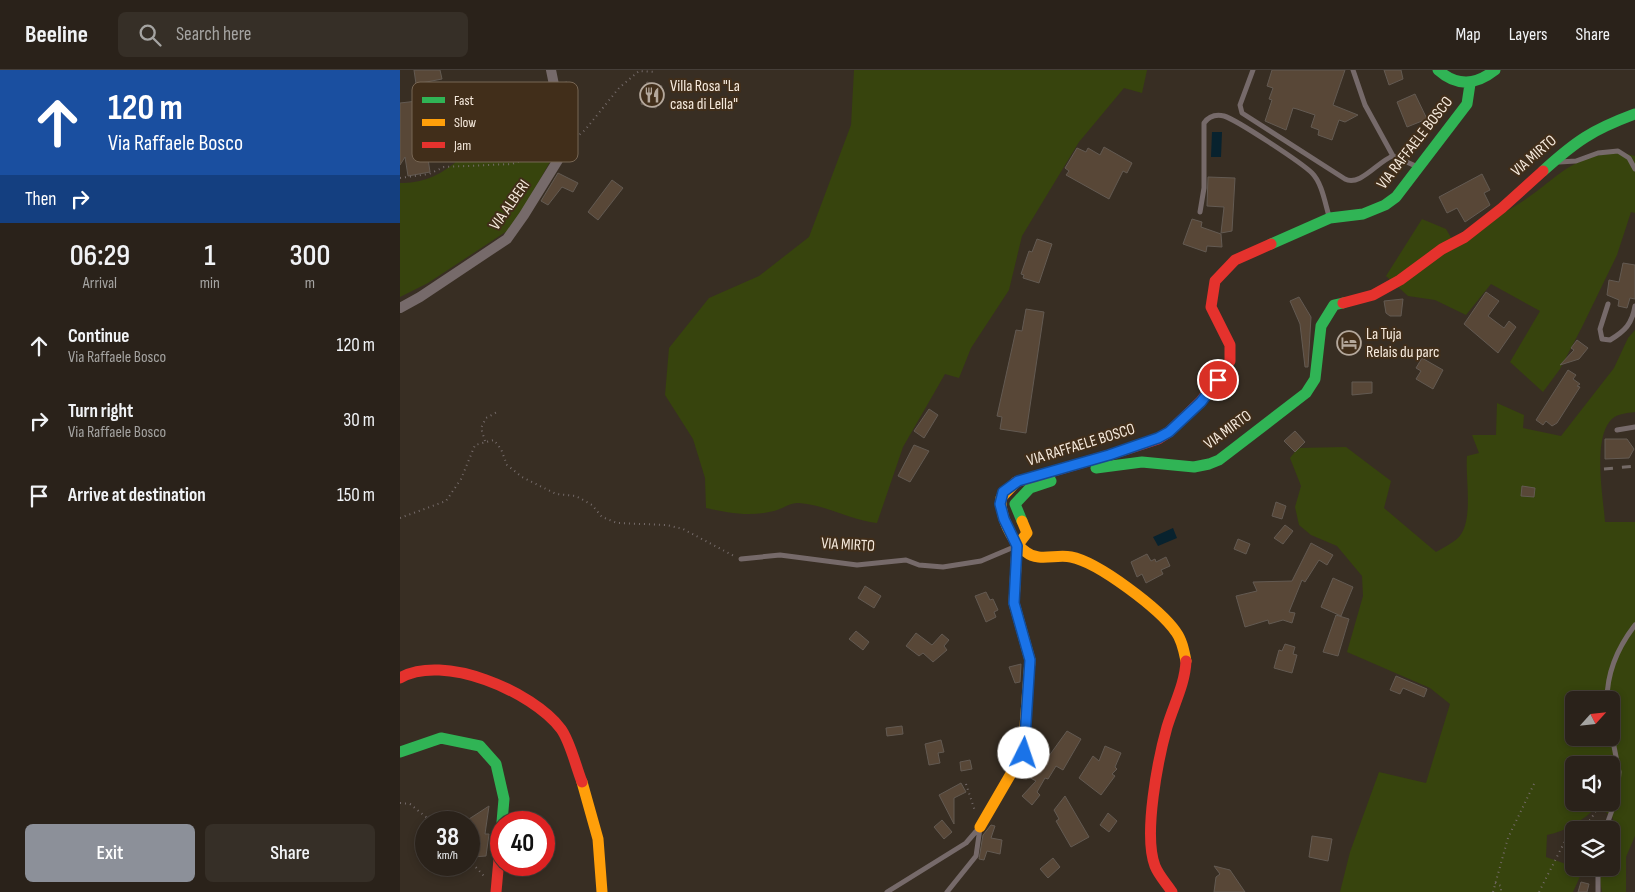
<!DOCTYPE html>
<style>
:root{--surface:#2a221a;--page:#362f27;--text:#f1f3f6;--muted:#a5a4a2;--line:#463f39;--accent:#8c9099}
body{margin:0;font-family:"Sofia Sans Condensed",sans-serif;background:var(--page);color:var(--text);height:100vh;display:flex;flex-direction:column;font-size:19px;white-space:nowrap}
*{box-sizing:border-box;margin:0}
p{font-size:16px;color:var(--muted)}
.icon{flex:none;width:28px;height:28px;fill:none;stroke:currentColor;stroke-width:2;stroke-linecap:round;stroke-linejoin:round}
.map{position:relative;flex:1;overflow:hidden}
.side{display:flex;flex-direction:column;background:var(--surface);width:400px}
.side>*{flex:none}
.banner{background:#1a4fa0;color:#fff;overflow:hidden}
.needle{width:32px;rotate:63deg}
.controls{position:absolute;left:1165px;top:621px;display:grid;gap:10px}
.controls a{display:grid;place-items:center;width:55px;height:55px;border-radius:8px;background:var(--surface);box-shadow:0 2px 8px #0003,0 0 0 1px var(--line);font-size:25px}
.speed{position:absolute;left:15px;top:741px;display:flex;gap:10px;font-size:25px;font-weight:700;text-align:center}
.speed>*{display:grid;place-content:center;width:65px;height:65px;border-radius:50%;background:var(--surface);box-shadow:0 2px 8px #0003,0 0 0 1px var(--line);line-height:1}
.speed small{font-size:12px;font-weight:400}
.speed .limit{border:8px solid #d22;background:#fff;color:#111}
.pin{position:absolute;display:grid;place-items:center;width:42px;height:42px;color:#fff;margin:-21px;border:2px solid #fff;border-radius:50%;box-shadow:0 1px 5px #0007}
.me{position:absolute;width:55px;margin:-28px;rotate:4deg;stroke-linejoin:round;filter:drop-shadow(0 0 4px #0008)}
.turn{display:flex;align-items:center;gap:18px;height:105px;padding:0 25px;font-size:22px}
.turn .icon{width:65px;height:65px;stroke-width:2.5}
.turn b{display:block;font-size:35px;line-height:42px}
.then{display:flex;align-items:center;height:48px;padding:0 25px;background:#0003;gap:10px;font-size:19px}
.eta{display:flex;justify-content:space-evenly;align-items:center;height:85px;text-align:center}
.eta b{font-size:30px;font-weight:600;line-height:35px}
.button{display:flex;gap:10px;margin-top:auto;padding:10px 25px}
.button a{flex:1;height:58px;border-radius:8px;background:var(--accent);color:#fff;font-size:20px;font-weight:600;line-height:58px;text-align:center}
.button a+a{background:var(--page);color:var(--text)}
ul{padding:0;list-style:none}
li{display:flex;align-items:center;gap:15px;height:75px;padding:0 25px}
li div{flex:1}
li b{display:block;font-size:19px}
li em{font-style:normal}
header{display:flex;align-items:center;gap:30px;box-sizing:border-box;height:70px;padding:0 25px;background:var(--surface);border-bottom:1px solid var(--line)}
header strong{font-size:24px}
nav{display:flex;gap:28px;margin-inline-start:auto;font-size:18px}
.search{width:350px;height:45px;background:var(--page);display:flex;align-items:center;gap:12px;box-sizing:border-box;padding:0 18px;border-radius:8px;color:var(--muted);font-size:19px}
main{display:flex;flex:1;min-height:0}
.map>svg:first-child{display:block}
</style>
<header>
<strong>Beeline</strong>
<div class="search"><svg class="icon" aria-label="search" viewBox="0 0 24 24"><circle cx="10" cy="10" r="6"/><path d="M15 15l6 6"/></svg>Search here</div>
<nav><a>Map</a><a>Layers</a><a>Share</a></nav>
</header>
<main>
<section class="side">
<div class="banner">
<div class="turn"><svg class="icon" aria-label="ahead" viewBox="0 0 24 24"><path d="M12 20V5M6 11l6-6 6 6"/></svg><div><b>120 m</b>Via Raffaele Bosco</div></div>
<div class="then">Then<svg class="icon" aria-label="right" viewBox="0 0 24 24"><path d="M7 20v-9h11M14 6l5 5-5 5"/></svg></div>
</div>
<div class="eta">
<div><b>06:29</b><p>Arrival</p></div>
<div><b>1</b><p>min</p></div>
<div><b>300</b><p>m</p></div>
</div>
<ul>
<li><svg class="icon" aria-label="ahead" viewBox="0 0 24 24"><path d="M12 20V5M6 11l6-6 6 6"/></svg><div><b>Continue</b><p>Via Raffaele Bosco</p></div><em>120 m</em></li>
<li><svg class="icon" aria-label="right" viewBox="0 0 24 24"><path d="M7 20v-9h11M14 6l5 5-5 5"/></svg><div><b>Turn right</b><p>Via Raffaele Bosco</p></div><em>30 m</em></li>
<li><svg class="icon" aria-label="arrive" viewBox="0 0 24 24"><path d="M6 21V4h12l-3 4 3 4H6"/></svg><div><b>Arrive at destination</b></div><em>150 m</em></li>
</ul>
<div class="button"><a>Exit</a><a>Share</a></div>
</section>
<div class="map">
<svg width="1235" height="822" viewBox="0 0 1235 822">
<rect width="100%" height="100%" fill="#382e23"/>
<path fill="#37440d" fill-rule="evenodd" d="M454,0H747L742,23L724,18L679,72L622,166L609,220L571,278L559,308L545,304L503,377L477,453C450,450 426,435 399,433C391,432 382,439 374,441C350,447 329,443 306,438L305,408L293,369L265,325L269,278L309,228L359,206L409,167L451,55Z
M154,64L155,83L127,132L107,161L28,213L0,227V113C22,114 43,104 59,89C64,84 69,77 77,76C88,75 102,81 115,79C127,77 141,67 154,64Z
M1220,82L1235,86V143L1231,142L1217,185L1182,257L1160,299L1143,322L1110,292L1140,241L1091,214L1066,245L1035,230L1008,226L986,206L1022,149L1046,159L1053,171C1075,158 1099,147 1120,133C1160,107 1167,87 1220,82Z
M1235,260V342C1227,343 1215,344 1210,351C1193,372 1203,426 1205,452H1235V766L1226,787V822H1202L1200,810L1203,798H1211L1213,748L1198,736C1183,750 1167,761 1147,765L1146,787L1183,800L1173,822H940L950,782L979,702L1026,713L1050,634L1030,618L947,582L963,526L962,506L937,476L911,465L899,455L895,437L901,416L890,388L898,378L946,377L991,411L984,438L1036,482C1043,478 1053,473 1059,467C1074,450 1065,408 1067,386L1079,383L1072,365H1096L1097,333L1124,345L1123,358L1161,366L1214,298L1228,268ZM1174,630H1211V668H1174ZM1174,695H1211V732H1174Z"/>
<path fill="#08222e" d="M812,62H822L821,87H811Z
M773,458L777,468L758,476L753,467Z"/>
<path fill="#584737" stroke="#635a52" d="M14,0H40L42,9L16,14Z
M872,0H945L933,35L958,45L945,52L939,50L932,70L918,65L919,60L911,57L915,45L897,39L893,38L886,60L865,51L872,30L869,29L873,18L867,16Z
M984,0H1001L1003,9L989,15Z
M167,12L168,29H164L161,13Z
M247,12L262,16L256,38L241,34Z
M1015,24L1027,49L1007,57L997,32Z
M35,29L38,57L47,56L48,65L37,66L38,73L26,75L30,102L8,106L5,87L0,95V33Z
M704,77L732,93L727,103L723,101L709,129L666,105L669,101L665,98L677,78L686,82L688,78L700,85Z
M158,103L178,113L173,122L162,117L148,135L141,131Z
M1082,104L1090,120L1084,123L1090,135L1065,152L1057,138L1047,143L1039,127Z
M808,107L835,108L832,161L821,163L824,137L807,136Z
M212,110L223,118L198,150L188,142Z
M792,149L802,152L801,157L821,164L822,177L807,176L806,182L783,174Z
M637,169L652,174L639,213L623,208L624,205L621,204L629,181L632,182Z
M1223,193L1235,195V229L1230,228L1227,238L1218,236L1219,230L1207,225L1209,210L1219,212Z
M1086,222L1099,231L1088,246L1104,258L1109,251L1116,257L1098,283L1064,254Z
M899,227L911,247L908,297H905L900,254L890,231Z
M1003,229L1001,246H990L986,243L984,231Z
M626,239L644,242L626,363L600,359L602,347L597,346L616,260L622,261Z
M1177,270L1188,278L1179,289L1160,295L1174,280L1171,278Z
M1022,288L1043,300L1033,319L1016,309L1021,301L1016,298Z
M1168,300L1176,305L1173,309L1180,314L1177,316L1180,317L1157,353L1152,356L1146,351L1143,355L1136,350Z
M952,312H972V323L952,325Z
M529,339L538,345L524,368L514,361Z
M895,361L905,372L895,382L884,371Z
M1205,369H1227L1234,379L1229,388L1205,389Z
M514,375L529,381L510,412L498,406Z
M1122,416L1135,418L1134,427L1121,426Z
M876,432L886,436L882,449L872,446Z
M885,455L893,461L883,474L874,468Z
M838,469L850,474L846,484L834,479Z
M911,473L933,485L927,495L919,490L905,512L902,510L889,542L895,543L892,553L883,550L869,554L868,550L845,557L836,526L857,521L853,512L892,511Z
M747,484L751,491L755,489L756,492L766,487L770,496L761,500L763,504L746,513L742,504L737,507L731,492Z
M933,508L953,517L941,546L921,537Z
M465,516L481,526L474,538L458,528Z
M586,522L590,530L593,529L598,540L594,542L596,547L586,552L575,526Z
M936,545L949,549L938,586L923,582Z
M456,561L469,572L463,580L449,569Z
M516,563L532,575L542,564L549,570L544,576L547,580L533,592L523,583L519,586L506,576Z
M885,574L895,577L893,584L897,585L892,603L874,598L879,580L882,581Z
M621,594L620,612L615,613L609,597Z
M996,606L1027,619L1024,627L1003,618L1000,624L990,620Z
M502,656L503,664L487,666L486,658Z
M667,661L681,669L663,700L656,696L648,709L645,708L637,722L640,725L632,735L622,726L636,711L625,705L639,686L646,690Z
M541,670L544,682L538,683L540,693L529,695L525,674Z
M705,676L721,683L715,697L717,699L712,704L715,706L701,725L679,708L693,686L699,691Z
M570,690L572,699L561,701L560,692Z
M561,713L566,722L554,728V754L539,725Z
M665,726L689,767L671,777L656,751L659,749L654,740Z
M89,736L85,764H89L86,786L72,787L73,781L69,774V749Z
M708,743L717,751L709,762L700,755Z
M542,750L552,762L544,769L534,757Z
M591,755L595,756L591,768L602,770L600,784L587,781L584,790L579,789L583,765Z
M912,766L932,769L928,791L909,787Z
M653,788L660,797L648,808L640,799Z
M814,796L830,800L845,822H814L816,807L820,804Z
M1181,812L1189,814L1187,822H1178Z"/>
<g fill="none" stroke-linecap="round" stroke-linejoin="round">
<path stroke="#756b6a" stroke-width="2" stroke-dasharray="1 4" stroke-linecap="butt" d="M172,71L185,60L219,18L239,1L256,2
M0,108L29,104L44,97L112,94L148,81
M85,371L81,358L86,348L99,341
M0,448L46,431L61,409L75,375L94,370L101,379L107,395L122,407L156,424L176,426L192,435L202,447L217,453L267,455L283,459L334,486
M566,714L575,741
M0,733L10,734L32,752
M1178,760L1191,749L1201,732
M69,790L84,806
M1095,813L1101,816V822
M1093,822L1108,768L1135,712
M1139,822L1165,771L1174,763"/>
<path stroke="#766a6a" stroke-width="5" d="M853,0L840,35L842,43L945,109C960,117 978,91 993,86L1018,97
M953,0L965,35L993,86
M1159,92L1176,91L1198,83L1218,81L1229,88L1235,99
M800,142L804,118V53C809,46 815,44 824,46C837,50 902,93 912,103C922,113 925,133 929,146
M1208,234L1200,259L1202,269L1210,270C1225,261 1232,254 1235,236
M1217,360L1235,357
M341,489L380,485L457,495L506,490L519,495L543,497L581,491L614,477
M1207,630C1207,601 1218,577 1235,555
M1205,760L1217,726L1219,702L1211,661
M1198,798V822
M487,822L566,773L579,758
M547,822L576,786L580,758"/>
<path stroke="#766a6a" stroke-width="10" d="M0,238L20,227L107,169L124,145L158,90L163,59L151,0"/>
<path stroke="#30b455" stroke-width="11" d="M1038,0C1057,17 1076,15 1095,0
M1143,101C1176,71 1192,60 1235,44
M871,174L930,148L963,144L985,135L996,127L1067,34L1070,14
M696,398L742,392L794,397L809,394L819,390L906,323L915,309L921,256L934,235L943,233
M622,451L615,434L630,418L651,411
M0,682L41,668L80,676L96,694L104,729L102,752"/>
<path stroke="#ff9f0a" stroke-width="11" d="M616,412L601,428C600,446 611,471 626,482C638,492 656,484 671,487C698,492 760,539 776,562C782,570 784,581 786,591
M182,712L198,769L202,822
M580,757L623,683L630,590L614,533L617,476L627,463L622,451"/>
<path stroke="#e5322d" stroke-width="11" d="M943,233L973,225L1000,210L1042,179L1065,167L1102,138L1143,101
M616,412L709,385L758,369L769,362L801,331L830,291V275L811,237L815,211L835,190L871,174
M0,608C43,583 132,621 161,659C170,671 176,697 182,712
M96,822L101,767
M772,822C767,814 759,806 755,796C743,765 758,689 767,657C774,634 785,614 786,591"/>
<path stroke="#746a66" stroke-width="3" stroke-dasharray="9 9" stroke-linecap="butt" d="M1204,399L1235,396"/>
</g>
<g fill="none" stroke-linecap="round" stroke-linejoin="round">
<g stroke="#114b97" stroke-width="12">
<path id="route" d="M624,683L630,590L614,533L617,476L604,449L600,434L603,422L618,411L709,385L758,368L769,362L801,332L818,310"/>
</g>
<use href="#route" stroke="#1a73e8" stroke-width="9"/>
</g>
<defs>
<g id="restaurant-ring" transform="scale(1.25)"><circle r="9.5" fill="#412e1a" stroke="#b4a89c" stroke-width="1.5"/><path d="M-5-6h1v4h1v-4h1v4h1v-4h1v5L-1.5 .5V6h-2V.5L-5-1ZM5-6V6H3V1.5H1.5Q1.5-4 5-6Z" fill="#b4a89c"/></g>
<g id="hotel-ring" transform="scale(1.25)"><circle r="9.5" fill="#412e1a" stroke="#b4a89c" stroke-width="1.5"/><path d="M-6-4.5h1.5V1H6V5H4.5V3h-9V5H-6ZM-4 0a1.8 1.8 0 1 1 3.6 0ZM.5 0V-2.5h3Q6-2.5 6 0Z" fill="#b4a89c"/></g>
</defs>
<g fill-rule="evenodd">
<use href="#restaurant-ring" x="252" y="25"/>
<use href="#hotel-ring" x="949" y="273"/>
</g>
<g text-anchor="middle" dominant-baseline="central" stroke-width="4" stroke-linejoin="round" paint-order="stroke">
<g font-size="16" fill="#f6eadd" stroke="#412e1a" text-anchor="start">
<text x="270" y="16">Villa Rosa "La<tspan x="270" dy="18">casa di Lella"</tspan></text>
<text x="966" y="264">La Tuja<tspan x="966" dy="18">Relais du parc</tspan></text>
</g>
<g font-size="16" fill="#f6eadd" stroke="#412e1a">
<text transform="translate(1015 73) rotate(-52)">VIA RAFFAELE BOSCO</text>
<text transform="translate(1134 86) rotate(-41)">VIA MIRTO</text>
<text transform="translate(110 135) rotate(-55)">VIA ALBERI</text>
<text transform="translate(828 360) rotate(-36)">VIA MIRTO</text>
<text transform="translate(681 375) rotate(-17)">VIA RAFFAELE BOSCO</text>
<text transform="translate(448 475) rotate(3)">VIA MIRTO</text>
</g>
</g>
<rect x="12" y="12" width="166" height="80" rx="8" fill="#412e1a" stroke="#776654" stroke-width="1"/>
<rect x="22" y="27" width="23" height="6" fill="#30b455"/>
<rect x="22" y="49" width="23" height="7" fill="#ff9f0a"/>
<rect x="22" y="72" width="23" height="6" fill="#e5322d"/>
<g font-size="14" fill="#f6eadd">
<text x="54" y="35">Fast</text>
<text x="54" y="57">Slow</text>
<text x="54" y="80">Jam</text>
</g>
</svg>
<div class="controls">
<a><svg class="needle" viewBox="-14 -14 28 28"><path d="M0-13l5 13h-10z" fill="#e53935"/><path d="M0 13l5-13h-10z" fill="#a5a4a2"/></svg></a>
<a><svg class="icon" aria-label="sound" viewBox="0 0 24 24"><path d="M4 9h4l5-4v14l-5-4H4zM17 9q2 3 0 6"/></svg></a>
<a><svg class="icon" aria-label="layers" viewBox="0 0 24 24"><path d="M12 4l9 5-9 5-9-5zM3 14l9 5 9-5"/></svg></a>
</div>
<div class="speed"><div>38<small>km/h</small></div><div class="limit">40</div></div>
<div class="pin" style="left:818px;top:310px;background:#d93025"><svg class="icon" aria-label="arrive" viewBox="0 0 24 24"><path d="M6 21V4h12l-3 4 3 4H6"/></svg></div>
<svg class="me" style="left:624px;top:683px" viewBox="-20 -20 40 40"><circle r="19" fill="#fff"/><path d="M0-13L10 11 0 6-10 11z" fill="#1a73e8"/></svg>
</div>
</main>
